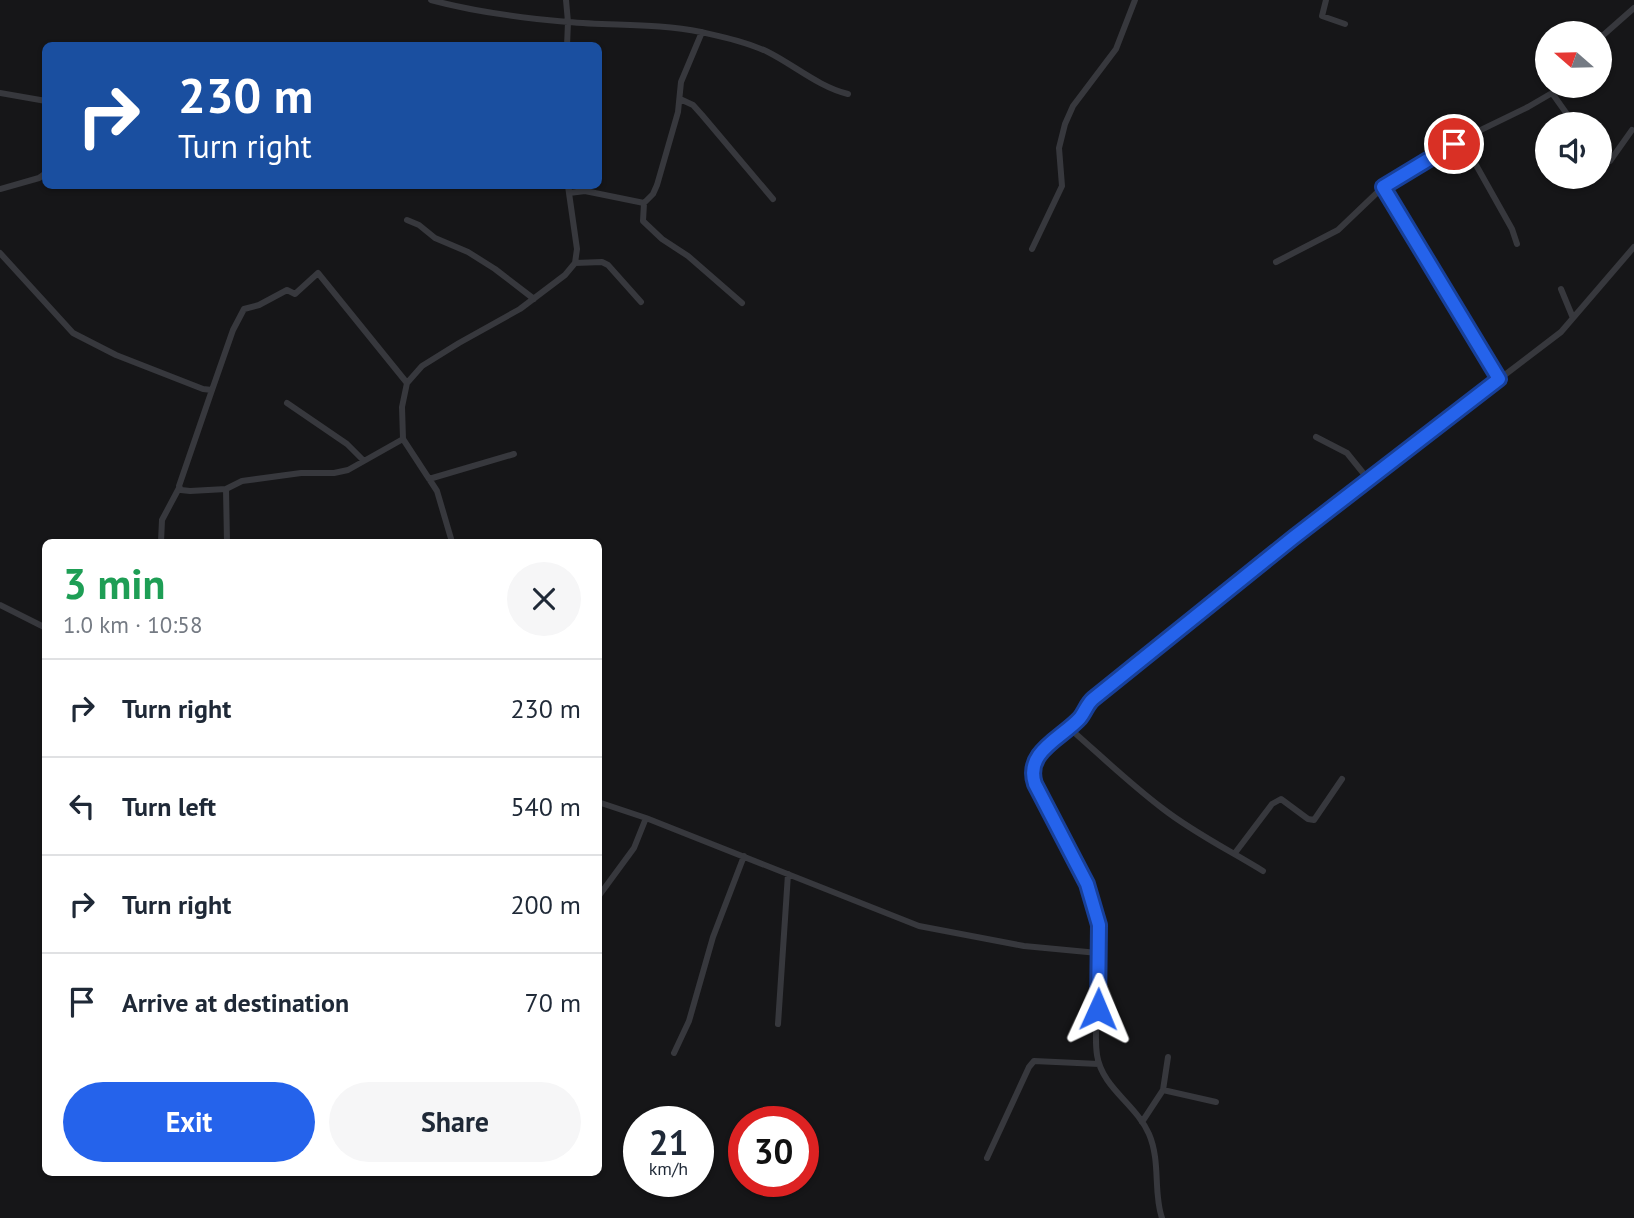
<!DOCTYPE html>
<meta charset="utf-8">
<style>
:root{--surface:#fff;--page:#f6f6f7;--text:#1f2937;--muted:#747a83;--line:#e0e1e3;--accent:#2563eb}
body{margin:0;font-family:"PT Sans",sans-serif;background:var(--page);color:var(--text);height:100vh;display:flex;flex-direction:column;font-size:26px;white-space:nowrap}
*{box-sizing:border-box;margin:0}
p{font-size:23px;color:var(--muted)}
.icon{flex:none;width:38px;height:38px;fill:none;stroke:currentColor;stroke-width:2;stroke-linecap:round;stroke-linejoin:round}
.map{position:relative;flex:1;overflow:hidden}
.side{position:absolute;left:42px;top:539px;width:560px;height:637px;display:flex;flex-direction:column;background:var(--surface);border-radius:10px;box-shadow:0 2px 5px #0004}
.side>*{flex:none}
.top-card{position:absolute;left:42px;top:42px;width:560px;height:147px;border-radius:10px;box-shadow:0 2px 5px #0004;background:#1a4fa0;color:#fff;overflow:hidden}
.needle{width:46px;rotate:290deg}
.fabs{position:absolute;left:1535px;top:21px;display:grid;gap:14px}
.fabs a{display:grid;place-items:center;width:77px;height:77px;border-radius:50%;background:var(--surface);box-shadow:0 2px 5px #0004;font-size:35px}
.speed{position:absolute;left:623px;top:1106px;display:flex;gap:14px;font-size:35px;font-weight:700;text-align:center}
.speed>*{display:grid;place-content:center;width:91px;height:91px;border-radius:50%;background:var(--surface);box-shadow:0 2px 5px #0004;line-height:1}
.speed small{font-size:18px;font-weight:400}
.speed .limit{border:10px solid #d22;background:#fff;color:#111}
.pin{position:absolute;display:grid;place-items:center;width:60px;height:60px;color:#fff;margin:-30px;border:4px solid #fff;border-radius:50%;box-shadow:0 2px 7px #0007}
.me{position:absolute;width:77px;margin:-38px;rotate:1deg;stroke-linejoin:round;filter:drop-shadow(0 0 5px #0008)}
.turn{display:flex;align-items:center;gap:24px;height:147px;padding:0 21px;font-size:32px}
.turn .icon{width:91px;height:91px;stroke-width:2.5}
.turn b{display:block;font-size:49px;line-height:60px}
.round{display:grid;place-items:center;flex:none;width:74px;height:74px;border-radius:37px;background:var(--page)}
.overview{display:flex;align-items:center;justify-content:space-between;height:119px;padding:0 21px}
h1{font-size:42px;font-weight:700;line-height:52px;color:#1e9e55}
.cta{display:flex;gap:14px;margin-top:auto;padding:14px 21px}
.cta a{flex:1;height:80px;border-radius:42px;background:var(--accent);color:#fff;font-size:28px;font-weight:700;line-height:80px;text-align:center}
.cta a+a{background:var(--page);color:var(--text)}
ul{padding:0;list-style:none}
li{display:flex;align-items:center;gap:21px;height:98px;padding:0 21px;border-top:2px solid var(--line)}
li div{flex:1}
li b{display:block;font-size:26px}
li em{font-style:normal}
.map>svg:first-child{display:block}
</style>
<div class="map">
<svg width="1634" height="1218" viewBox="0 0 1634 1218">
<rect width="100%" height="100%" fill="#161618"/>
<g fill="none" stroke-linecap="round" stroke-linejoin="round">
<path stroke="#37383d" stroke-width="6" d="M431,0C475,12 523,18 568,22C612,26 658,23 701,32C723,37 747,42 768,52C794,65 819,87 848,94
M566,0L568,22L567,46
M1326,0L1322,16L1345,24
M702,32L681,82L678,112L657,185L653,194L644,203L643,221L662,239L688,256L742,303
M1600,38L1634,8
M0,93L46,101
M1552,93L1574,124
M680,99L693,105L702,115L773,199
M1462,140L1512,229L1517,244
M1600,164L1610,161L1632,130
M1383,187L1499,379
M0,189L39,178L46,173
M569,193L585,191L644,203
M407,220L419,225L435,238L468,252L495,269L534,299
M1032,249L1062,186L1059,148L1065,124L1073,106L1116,49L1135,0
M0,253L73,333L116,355L203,389L212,390L179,486L181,490L190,491L226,489L242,481L301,473H334L348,470L403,439
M1276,262L1338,230L1383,187L1404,172L1454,143L1528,107L1552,93L1557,86
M575,263L602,262L608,265L641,302
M1561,289L1573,318
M212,390L233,330L244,309L259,305L287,290L295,294L318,273L407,383
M287,403L347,444L363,460
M1316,437L1347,453L1368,479
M429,479L514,454
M226,489L227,542
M161,542L162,520L179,488
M452,542L437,491L403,439L402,407L407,383L422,366L459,343L520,309L565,275L575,263L577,249L568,186
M0,605L46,628
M1068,727C1099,754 1129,783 1162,808C1194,833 1229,850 1263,871
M598,802L646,818L919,926L1024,946L1098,953C1104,987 1092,1022 1097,1055C1102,1088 1136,1104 1149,1134C1161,1162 1153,1193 1162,1218
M1235,853L1272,804L1281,799L1308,819L1314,820L1342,779
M598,897L634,848L646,818
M1098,953C1107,887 1054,832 1031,773C1034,748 1064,735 1080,718C1085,712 1087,704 1093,699L1368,479L1561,332L1634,247
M778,1024L788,874
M674,1053L689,1021L713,937L744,856
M1163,1090L1216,1102
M1142,1122L1163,1090L1168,1057
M987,1158L1029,1067L1034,1061L1099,1064"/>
</g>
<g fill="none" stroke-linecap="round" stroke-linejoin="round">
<g stroke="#184099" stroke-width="18">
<path id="route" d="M1098,1009L1099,925L1087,884L1035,784C1024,752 1062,738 1080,718C1085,712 1087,704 1093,699L1293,538L1499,379L1383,187L1454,144"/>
</g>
<use href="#route" stroke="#2563eb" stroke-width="12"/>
</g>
</svg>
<div class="fabs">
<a><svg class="needle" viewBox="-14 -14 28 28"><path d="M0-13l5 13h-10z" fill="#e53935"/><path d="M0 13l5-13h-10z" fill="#747a83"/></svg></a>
<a><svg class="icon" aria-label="sound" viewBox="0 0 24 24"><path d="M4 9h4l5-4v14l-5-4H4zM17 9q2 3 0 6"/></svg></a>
</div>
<div class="speed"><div>21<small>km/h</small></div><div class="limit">30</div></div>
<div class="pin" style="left:1454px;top:144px;background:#d93025"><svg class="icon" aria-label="arrive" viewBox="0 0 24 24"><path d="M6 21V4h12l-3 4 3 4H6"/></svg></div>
<svg class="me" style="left:1098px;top:1009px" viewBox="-20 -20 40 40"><path d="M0-17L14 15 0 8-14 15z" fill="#2563eb" stroke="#fff" stroke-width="4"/></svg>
<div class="top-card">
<div class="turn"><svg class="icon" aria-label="right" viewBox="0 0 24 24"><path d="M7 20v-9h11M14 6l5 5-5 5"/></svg><div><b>230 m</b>Turn right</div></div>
</div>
<section class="side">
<div class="overview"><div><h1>3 min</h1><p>1.0 km · 10:58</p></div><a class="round"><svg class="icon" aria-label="close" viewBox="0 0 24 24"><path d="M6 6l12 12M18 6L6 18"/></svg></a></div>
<ul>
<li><svg class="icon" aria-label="right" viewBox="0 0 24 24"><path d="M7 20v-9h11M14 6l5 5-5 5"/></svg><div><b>Turn right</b></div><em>230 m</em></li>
<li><svg class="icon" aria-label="left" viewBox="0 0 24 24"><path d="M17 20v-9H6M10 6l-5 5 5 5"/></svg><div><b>Turn left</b></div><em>540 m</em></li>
<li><svg class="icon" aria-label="right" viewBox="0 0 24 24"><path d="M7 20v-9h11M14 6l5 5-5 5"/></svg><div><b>Turn right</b></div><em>200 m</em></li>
<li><svg class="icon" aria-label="arrive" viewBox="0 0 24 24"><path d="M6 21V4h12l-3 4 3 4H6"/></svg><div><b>Arrive at destination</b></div><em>70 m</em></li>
</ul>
<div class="cta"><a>Exit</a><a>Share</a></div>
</section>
</div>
